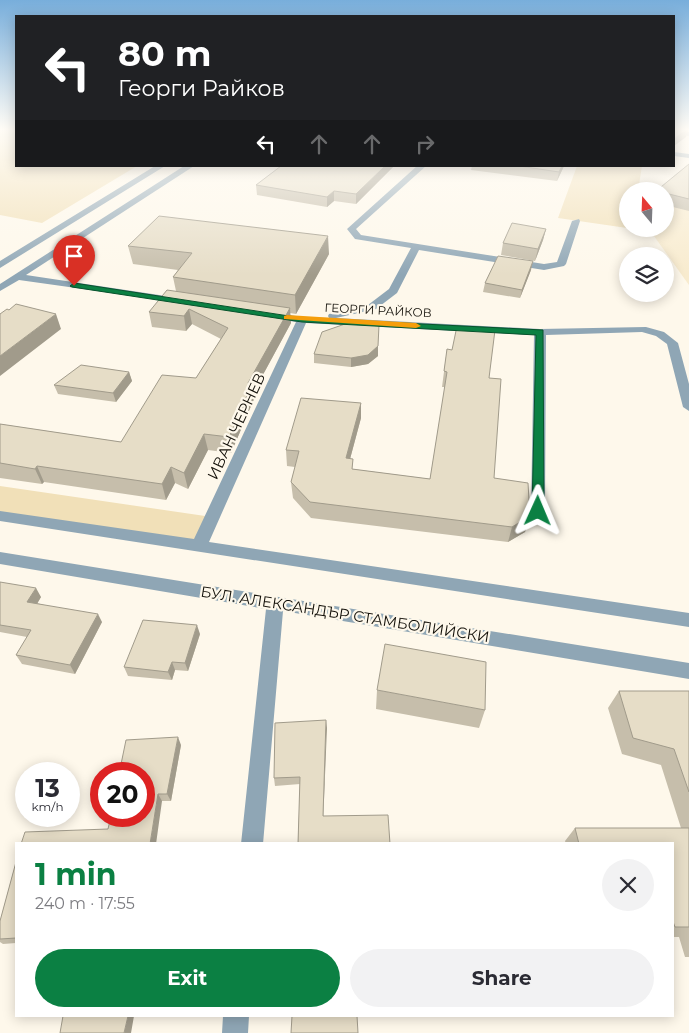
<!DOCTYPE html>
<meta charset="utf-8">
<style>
:root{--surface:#fff;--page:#f2f2f3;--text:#2b2b33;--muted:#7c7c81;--accent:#0b8043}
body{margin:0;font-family:Montserrat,sans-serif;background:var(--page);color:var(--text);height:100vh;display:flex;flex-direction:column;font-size:19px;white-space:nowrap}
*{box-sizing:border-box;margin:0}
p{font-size:16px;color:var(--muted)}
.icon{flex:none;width:28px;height:28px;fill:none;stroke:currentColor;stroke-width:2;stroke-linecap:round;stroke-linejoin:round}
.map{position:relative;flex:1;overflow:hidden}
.sheet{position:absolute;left:15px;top:842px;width:659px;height:175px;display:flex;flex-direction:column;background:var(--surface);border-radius:0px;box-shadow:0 2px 12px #0003}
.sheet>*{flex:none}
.hud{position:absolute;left:15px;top:15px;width:660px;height:152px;border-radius:0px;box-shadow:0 2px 12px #0003;background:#202124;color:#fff;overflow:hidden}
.needle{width:32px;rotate:341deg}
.controls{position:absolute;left:619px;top:182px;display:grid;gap:10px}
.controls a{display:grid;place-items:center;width:55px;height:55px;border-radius:50%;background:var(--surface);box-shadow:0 2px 12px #0003;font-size:25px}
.speed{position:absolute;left:15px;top:762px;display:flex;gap:10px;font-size:25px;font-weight:700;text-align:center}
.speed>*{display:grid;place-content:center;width:65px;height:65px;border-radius:50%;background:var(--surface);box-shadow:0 2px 12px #0003;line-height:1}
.speed small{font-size:12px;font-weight:400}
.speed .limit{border:8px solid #d22;background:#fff;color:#111}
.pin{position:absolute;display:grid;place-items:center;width:42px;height:42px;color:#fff;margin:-51px -21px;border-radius:50% 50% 50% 0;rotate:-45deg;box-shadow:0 0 5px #0007}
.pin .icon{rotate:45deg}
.me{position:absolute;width:55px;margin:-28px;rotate:1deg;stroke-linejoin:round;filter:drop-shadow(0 0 4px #0008)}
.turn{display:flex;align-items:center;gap:18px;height:105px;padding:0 20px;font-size:22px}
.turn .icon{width:65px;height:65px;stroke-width:2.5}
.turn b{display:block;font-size:35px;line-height:42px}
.lanes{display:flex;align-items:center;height:48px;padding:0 20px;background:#0003;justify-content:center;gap:25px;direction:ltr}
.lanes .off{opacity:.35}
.round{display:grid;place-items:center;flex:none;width:52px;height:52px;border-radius:26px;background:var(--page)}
.head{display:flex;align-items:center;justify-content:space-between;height:85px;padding:0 20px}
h1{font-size:30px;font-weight:700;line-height:38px;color:var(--accent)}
.button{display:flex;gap:10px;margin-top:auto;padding:10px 20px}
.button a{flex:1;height:58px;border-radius:30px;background:var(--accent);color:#fff;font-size:20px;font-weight:700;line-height:58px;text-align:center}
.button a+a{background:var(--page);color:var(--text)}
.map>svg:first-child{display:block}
</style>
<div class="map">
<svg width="689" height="1033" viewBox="0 0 689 1033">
<rect width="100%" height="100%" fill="#fef8eb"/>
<path fill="#f8ebce" d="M689,167V285L649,229H665V191Z"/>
<path fill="#f1e0b8" d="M0,130H16V166H137L42,223L0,215Z
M577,166H642L638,191H628L627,228L558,218Z
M0,486L212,517L199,546L0,516Z"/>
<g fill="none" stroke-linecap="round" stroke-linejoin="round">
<path fill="#8fa6b5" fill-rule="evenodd" d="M674,130L689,132V136L674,133Z
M674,152L689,154V158L674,156Z
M155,166H165L0,268V261Z
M184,166H194L26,275L179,298L183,299L184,301L183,303L19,280L0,291V284Z
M417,166H426L356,229L361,235L544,264L557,262L572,221L579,219L580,221L566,264L564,266L544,270L419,250L397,293L376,309L336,318L540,329L646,327L664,332L678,343L689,384V411L683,407L667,344L656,336L642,332L546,335L545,511L543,515L538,516L533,515L531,511L534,335L306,323L209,542L689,613V627L0,521V511L194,539L296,322L271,318L266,315L271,312L302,317L329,318L328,316L329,314L368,305L389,289L411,248L355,239L347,229Z
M0,552L689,663V679L283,611L263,844H241L266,609L0,564Z
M223,1016H249L248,1033H222Z"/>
</g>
<path fill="#c6beab" d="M689,164V211L665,205V191H656Z
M281,166H394L356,204L334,201L327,207L257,195L256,185Z
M472,166H564L557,181L471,170Z
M546,229L543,240L535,261L501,255L503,243Z
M128,246L329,254L296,314L290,313L291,323L253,393L254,399L231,453L208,450L188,489L175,483L166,500L44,482L42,484L0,478V424L121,442L196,378L221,339L192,324L186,331L152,327L149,312L176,291L173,277L178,270L133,264Z
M531,270L520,298L483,292L485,283Z
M378,346V356L368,364L351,367L314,363V354Z
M447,349L489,378L494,478L530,516L525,532L508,542L311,518L293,498L291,482L295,467L287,466L286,450L361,403V418L350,459H353L352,469L430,479L445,387H442Z
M129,372L132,381L116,402L58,394L54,385Z
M0,582L41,597L37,603L102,622L75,674L22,664L16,655L27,637L0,632Z
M200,634L188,671L175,670L172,680L128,676L124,667Z
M377,690L485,710L479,728L376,709Z
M619,691H689V957H685L679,937H672V844H566L565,841L575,828H681L661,765L622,754L608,708Z
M327,728L298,844L300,784L275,786L274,778Z
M181,745L171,801H162L108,829Z
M16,862V943L3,944L0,942V921Z"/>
<path fill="#a19b8b" d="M686,130H688L686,137L674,146V139Z
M385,166H394L356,204V194Z
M562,166H564L557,181L559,172Z
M334,191V201L327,207V197Z
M546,229L543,240L535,261L538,249Z
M328,236L329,254L296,314L295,295Z
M533,261L531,270L520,298L522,290Z
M290,308L291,323L253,393L254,399L231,453L229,437L248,383Z
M189,309L192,324L186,331L184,316Z
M56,314L61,329L0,376V356Z
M378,346V356L368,364L351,367V358Z
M129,372L132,381L116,402L113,393Z
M361,403V418L346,474V458Z
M204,434L208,450L188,489L184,473Z
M37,466L44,482L42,484L35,469Z
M171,467L175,483L166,500L162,484Z
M530,516L525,532L508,542L512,527Z
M36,588L41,597L33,611L27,602Z
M98,614L102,622L75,674L70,665Z
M197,625L200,634L188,671L185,663Z
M172,662L175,670L172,680L168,672Z
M326,720L327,728L323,823V816Z
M178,737L181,745L171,801L167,794Z
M158,794L162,801L156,844H150Z
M128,1016H134L131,1033H124Z"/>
<path fill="#e6ddc7" stroke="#a19b8b" d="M674,130H686L674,139Z
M689,164V199L665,193V191H656Z
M281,166H385L356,194L334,191L327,197L256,185Z
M519,166H562L559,172Z
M159,216L328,236L295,295L173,277L192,253L128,246Z
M512,223L546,229L538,249L503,243Z
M498,256L533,261L522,290L485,283Z
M167,290L290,308L248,383L252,384L229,437L204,434L184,473L171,467L162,484L37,466L35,469L0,463V424L121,442L162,375L196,378L228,328L189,309L184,316L149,312Z
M16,304L56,314L0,356V314L7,309L9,310Z
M345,324L379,325L378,346L368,355L351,358L314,354L322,332Z
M457,326L495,330L489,378L501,379L494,478L528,483L530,516L512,527L310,502L291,482L299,451L286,450L301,398L361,403L346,458L353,459L352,469L430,479L447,372L444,371L447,349L452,350Z
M81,365L129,372L113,393L54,385Z
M0,582L36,588L27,602L98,614L70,665L16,655L31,630L0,625Z
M143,620L197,625L185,663L172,662L168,672L124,667Z
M385,644L486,662L485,710L377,690Z
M619,691H689V792L674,749L633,738Z
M326,720L323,816L388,815L390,844H298L300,777L274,778L275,723Z
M178,737L167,794H158L150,844H21L25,832L108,829L111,816H144V774H119L126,740Z
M575,828H689V927H675L672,919V844H579Z
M16,862V938L0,939V921Z
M63,1016H128L124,1033H60Z
M292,1016H357L358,1033H291Z"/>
<linearGradient id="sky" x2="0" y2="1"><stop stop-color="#78aedb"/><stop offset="0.47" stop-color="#fffcf6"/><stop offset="1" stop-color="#fffcf6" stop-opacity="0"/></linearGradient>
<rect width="689" height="275" fill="url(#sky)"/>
<path fill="#0b8043" stroke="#07532c" d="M74,283L302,318L543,330L544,511L538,515L532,511L536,335L302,322L72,287L70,286Z"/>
<path fill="#f59e0b" d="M287,315L416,323L421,326L416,328L284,319V316Z"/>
<g text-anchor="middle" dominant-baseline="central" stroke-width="4.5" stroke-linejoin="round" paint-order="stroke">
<g font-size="12" fill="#120f08" stroke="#fef8eb">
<text transform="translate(378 310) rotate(3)">ГЕОРГИ РАЙКОВ</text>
</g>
<g font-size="15" fill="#120f08" stroke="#fef8eb">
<text transform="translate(236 426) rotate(-65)">ИВАН ЧЕРНЕВ</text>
<text transform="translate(345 614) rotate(9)">БУЛ. АЛЕКСАНДЪР СТАМБОЛИЙСКИ</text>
</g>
</g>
</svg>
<div class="controls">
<a><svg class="needle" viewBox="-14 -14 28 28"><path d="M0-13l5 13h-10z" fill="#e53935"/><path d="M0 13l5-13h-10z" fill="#7c7c81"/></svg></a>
<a><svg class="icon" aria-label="layers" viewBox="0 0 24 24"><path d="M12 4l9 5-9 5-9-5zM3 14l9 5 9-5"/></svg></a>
</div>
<div class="speed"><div>13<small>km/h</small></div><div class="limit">20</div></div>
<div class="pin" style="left:74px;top:286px;background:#d93025"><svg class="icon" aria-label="arrive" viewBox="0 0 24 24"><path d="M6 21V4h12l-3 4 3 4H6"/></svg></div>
<svg class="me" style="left:538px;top:511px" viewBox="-20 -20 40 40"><path d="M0-17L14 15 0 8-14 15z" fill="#0b8043" stroke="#fff" stroke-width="4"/></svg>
<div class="hud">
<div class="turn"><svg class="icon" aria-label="left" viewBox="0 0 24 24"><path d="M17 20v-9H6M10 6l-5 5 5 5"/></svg><div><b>80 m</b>Георги Райков</div></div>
<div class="lanes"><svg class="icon" aria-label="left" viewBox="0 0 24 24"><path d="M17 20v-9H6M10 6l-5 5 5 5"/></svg><svg class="icon off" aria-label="ahead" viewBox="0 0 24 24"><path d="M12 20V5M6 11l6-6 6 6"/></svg><svg class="icon off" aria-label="ahead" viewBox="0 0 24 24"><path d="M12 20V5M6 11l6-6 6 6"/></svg><svg class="icon off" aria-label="right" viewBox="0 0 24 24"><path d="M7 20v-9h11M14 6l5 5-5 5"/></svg></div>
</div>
<section class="sheet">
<div class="head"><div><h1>1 min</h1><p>240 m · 17:55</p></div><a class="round"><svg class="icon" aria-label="close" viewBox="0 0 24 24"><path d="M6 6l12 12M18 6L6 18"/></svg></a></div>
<div class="button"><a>Exit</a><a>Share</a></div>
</section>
</div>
